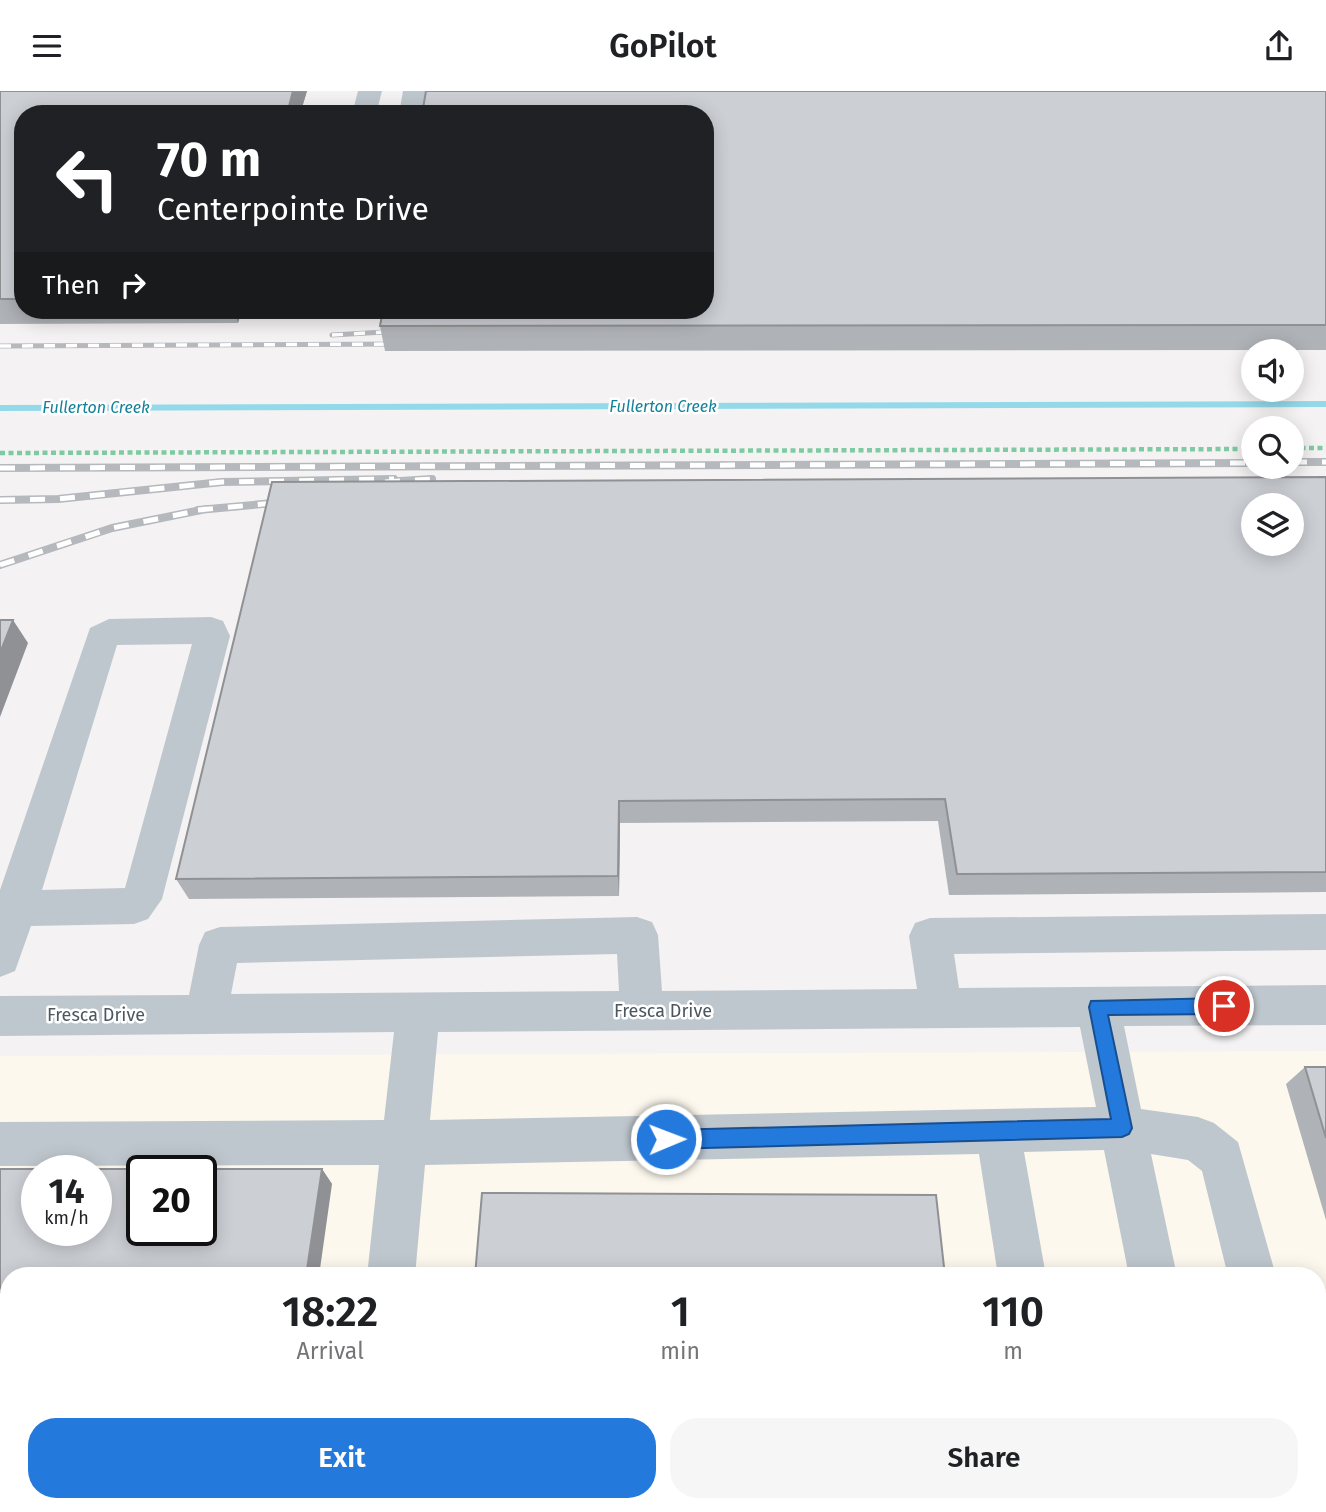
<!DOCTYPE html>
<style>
:root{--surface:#fff;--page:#f6f6f6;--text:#202124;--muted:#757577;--accent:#2479dd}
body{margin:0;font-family:"Fira Sans",sans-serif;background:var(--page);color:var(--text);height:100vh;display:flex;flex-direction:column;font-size:26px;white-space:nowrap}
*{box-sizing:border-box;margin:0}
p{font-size:23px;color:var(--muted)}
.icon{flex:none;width:38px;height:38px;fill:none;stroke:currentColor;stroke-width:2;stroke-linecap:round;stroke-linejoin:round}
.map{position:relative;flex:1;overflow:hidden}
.sheet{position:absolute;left:0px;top:1176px;width:1326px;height:245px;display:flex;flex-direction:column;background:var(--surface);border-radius:28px 28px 0 0;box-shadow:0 4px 18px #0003}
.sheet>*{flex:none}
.hud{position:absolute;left:14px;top:14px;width:700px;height:214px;border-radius:28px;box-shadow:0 4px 18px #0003;background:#202124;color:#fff;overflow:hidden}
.buttons{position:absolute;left:1241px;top:248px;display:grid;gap:14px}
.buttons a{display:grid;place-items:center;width:63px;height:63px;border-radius:50%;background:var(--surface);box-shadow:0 4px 18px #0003;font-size:35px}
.speed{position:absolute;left:21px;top:1064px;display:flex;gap:14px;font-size:35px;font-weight:700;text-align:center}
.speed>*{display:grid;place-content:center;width:91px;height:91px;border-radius:50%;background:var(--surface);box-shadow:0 4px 18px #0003;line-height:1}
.speed small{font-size:18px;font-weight:400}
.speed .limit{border:4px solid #111;border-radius:10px;background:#fff;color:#111}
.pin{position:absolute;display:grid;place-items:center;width:60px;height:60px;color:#fff;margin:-30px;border:4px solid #fff;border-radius:50%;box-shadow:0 2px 7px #0007}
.me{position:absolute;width:77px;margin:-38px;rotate:89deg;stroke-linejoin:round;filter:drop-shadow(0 0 5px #0008)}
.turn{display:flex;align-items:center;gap:24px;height:147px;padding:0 28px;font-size:32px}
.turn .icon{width:91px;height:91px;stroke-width:2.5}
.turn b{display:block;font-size:49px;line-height:60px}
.then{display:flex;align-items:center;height:66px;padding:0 28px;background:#0003;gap:14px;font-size:26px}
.eta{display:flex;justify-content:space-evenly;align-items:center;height:119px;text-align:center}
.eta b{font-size:42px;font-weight:600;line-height:49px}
.action{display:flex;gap:14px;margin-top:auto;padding:14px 28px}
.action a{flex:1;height:80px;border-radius:28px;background:var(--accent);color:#fff;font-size:28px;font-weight:600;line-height:80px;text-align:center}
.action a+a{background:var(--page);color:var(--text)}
header{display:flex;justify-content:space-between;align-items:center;height:91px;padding:0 28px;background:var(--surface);font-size:32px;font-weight:600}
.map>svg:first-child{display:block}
</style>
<header><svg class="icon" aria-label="menu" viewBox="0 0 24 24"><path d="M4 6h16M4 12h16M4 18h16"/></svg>GoPilot<svg class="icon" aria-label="share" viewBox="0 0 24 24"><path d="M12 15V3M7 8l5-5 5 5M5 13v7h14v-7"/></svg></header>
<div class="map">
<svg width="1326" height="1421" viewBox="0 0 1326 1421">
<rect width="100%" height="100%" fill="#f4f2f2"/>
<path fill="#fcf8ee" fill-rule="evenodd" d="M1326,960V1421H0V965ZM37,1080H96V1139H37ZM142,1080H201V1139H142ZM9,1185H1318V1412H9Z"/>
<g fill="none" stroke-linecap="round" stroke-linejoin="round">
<path fill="#94d9e9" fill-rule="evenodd" d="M1326,310V316L0,320V314Z"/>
<path stroke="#7ecba3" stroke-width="4.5" stroke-dasharray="5 3.5" stroke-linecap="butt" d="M1292,357H1326
M0,362L1253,358"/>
<path fill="#bfc7ce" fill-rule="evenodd" d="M358,0H382L376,23H352Z
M403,0H427L423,23H399Z
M211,526L223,530L230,545L162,808L148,828L134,833L31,835L15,880L0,886V799L90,537L109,528ZM192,553L125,797L42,799L117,554Z
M1326,823V859L954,863L959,897L1326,894V934L1124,935L1141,1018L1198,1026L1214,1032L1238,1051L1276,1185H1228L1202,1080L1188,1069L1151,1063L1177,1185H1129L1104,1059L1024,1061L1046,1185H998L979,1063L425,1074L415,1185H367L379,1074L0,1075V1031L384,1029L394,941L0,945V905L189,904L199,854L205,841L220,836L637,826L652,831L658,844L662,900L917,898L909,845L915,832L930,827ZM617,863L619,900L231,903L237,872ZM1080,936L1096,1016L430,1029L438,941Z
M1318,1389L1326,1392V1421H1285L1284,1412H1318Z
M341,1412H393V1421H339Z
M1034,1412H1087L1089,1421H1035Z
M1174,1412H1227L1229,1421H1175Z"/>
<g stroke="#b5b8bc" stroke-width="5">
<path id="rail-far1" d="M332,244L402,240
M0,255L402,253"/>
</g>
<g stroke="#b5b8bc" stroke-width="8">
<path id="rail" d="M1292,371H1326
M0,377L1253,372
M385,391L432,388
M0,409L58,408L222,391L394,388
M198,419L285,411
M0,474L112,437L206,418"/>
</g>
<use href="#rail-far1" stroke="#fff" stroke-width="3.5" stroke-dasharray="11" stroke-linecap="butt"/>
<use href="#rail" stroke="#fff" stroke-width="5" stroke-dasharray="15" stroke-linecap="butt"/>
</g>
<path fill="#afb2b6" d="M0,0H307L300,23H23V219H242L238,232L0,233Z
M1326,0V259L385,260L380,235Z
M1326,386V801L949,804L938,730L620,732L619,805L189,808L176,788Z
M1305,976H1326V1129L1286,993Z
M0,1078H322L332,1093L9,1185V1347H0Z"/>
<path fill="#8f9194" d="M293,0H307L300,23H287Z
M234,219H242L238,232Z
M13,529L28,552L0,626V562Z
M619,710L620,732L619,805L618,785Z
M322,1078L332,1093L319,1185H306Z
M48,1412H74L65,1421H38Z
M271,1412H285L284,1421H270Z"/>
<path fill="#cccfd4" stroke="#8f9194" stroke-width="2" fill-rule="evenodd" d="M0,0H293L287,23H23V208H0Z
M426,0H1326V234L380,235L383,219H705V23H422Z
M1326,386V781L957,783L945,708L619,710L618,785L176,788L272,391ZM1253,415H1292V453H1253Z
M0,529H13L0,562Z
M1305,976H1326V1047Z
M0,1078H322L306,1185H9V1339H0ZM37,1080H96V1139H37ZM142,1080H201V1139H142Z
M482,1102L936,1104L945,1185H475Z
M9,1359V1412H48L38,1421H0V1367Z
M62,1412H271L270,1421H60Z
M447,1412H984L985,1421H446Z"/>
<path fill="#2479dd" stroke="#174f90" stroke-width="2" d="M1224,907L1231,909L1233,915L1231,921L1224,923L1108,924L1132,1037L1129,1043L1122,1046L666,1058L659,1055L657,1048L659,1042L666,1039L1111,1028L1089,916L1091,910Z"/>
<g text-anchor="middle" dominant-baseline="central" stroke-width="5" stroke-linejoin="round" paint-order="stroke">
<g font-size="16" font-style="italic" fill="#14819a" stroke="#fff">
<text x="663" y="315">Fullerton Creek</text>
<text x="96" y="316">Fullerton Creek</text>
</g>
<g font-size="18" fill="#4b565f" stroke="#fff">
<text x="663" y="920">Fresca Drive</text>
<text x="96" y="924">Fresca Drive</text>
</g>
</g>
</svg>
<div class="buttons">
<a><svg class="icon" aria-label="sound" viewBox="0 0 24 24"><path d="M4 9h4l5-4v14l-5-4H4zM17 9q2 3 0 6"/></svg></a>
<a><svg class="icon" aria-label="search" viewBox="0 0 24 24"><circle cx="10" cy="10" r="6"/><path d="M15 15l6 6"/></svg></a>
<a><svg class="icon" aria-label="layers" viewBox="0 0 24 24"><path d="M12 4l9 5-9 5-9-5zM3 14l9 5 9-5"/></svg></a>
</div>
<div class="speed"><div>14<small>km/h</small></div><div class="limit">20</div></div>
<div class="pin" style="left:1224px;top:915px;background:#d93025"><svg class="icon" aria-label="arrive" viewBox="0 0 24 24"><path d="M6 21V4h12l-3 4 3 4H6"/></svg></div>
<svg class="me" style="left:666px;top:1048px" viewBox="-20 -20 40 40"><circle r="17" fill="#2479dd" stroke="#fff" stroke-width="3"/><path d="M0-11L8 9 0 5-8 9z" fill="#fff"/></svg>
<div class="hud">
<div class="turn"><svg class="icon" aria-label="left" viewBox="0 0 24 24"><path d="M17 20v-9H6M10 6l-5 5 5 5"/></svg><div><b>70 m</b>Centerpointe Drive</div></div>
<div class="then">Then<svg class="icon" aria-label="right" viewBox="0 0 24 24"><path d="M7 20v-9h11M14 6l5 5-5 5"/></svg></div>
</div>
<section class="sheet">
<div class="eta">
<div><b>18:22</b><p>Arrival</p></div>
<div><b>1</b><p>min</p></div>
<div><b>110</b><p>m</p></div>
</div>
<div class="action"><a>Exit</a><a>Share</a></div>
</section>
</div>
